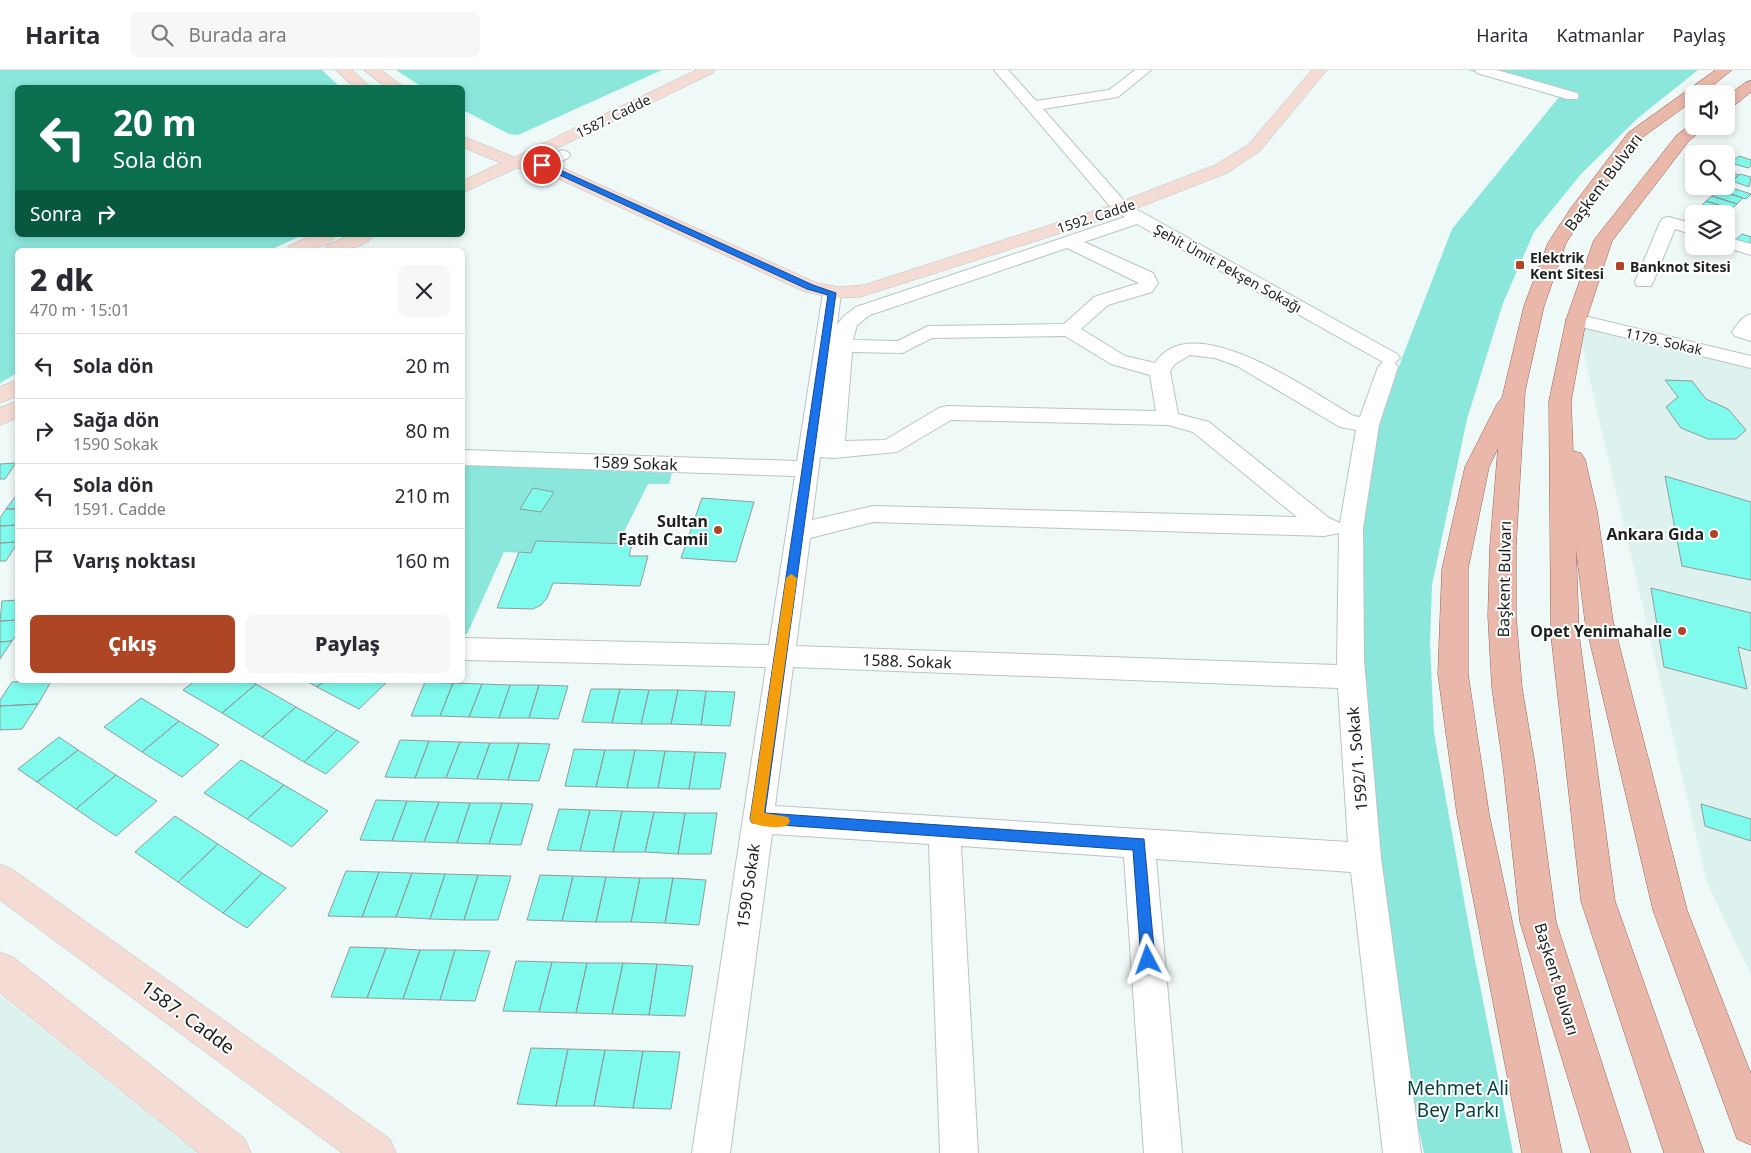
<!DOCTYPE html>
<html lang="tr">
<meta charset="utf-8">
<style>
:root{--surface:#fff;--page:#f7f7f7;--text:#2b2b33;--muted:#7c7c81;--line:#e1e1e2;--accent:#ae4625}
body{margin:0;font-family:"Noto Sans",sans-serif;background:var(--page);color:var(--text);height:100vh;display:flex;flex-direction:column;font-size:19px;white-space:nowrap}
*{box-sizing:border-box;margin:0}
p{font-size:16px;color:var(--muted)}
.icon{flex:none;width:28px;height:28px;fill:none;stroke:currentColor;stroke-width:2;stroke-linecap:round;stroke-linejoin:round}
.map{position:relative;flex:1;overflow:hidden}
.panel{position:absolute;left:15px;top:178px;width:450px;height:435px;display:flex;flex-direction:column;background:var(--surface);border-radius:8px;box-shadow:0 2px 8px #0003}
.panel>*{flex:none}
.hud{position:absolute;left:15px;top:15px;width:450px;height:152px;border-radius:8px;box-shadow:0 2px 8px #0003;background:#0b6e4f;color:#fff;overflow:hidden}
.tools{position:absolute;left:1685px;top:15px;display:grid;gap:10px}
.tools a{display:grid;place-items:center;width:50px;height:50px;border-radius:8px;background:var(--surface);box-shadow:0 2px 8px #0003;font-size:25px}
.pin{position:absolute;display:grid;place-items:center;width:42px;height:42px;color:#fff;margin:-21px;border:2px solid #fff;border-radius:50%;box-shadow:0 1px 5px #0007}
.me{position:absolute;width:55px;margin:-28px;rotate:356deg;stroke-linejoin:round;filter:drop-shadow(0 0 4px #0008)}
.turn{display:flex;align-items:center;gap:18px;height:105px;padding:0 15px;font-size:22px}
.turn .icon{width:65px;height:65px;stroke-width:2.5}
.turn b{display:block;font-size:35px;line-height:42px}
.then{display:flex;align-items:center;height:48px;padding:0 15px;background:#0003;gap:10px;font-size:19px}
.round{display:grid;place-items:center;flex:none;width:52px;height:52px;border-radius:8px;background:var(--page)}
.overview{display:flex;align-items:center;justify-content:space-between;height:85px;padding:0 15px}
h1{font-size:30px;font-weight:800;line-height:38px}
.primary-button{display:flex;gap:10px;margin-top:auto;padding:10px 15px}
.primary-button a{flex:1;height:58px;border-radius:8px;background:var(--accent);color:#fff;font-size:20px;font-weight:800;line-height:58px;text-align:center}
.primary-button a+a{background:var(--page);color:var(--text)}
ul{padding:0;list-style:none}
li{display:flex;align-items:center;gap:15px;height:65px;padding:0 15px;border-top:1px solid var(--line)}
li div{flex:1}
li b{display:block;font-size:19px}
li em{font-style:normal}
header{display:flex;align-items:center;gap:30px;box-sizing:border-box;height:70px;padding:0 25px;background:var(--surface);border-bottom:1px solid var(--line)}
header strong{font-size:24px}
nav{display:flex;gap:28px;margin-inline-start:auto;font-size:18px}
.search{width:350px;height:45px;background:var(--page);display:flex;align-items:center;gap:12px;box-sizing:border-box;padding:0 18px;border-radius:8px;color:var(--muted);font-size:19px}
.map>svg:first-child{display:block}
</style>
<header>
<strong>Harita</strong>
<div class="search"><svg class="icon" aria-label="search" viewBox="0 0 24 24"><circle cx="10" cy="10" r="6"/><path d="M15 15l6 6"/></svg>Burada ara</div>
<nav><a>Harita</a><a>Katmanlar</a><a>Paylaş</a></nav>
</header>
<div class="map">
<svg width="1751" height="1083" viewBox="0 0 1751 1083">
<rect width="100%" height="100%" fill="#eff9f8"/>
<path fill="#ddf1ee" d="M1576,250L1751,292V905L1707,813Z
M0,925L198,1083H0Z"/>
<path fill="#8be7dc" d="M0,0H322L340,17L18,18V165H303L270,180H18L17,303L0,313Z
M396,0H662L518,65L509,64L463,40L462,18L422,17Z
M1468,0H1698L1638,48L1581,104L1534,162L1503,233L1467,349L1432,515L1430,573L1434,663L1474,885L1513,1083H1424L1415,1042L1364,664L1359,557L1363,455L1379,357L1402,288L1452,159L1559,27Z
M463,395L672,403L669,414H648L618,474L536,471L531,483L504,482L467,564H463Z"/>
<path fill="#7ffbed" stroke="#929b9a" d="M1739,86L1751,90V96L1748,98L1731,93Z
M1726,101L1739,105L1731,112L1726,111Z
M1740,104L1751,107L1749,117L1732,111Z
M1726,116L1751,124L1746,129L1721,121Z
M1718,120L1721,121L1743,128L1737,134L1712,126Z
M1712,126L1737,134L1732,139L1706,131Z
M1706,131L1732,139L1726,145L1701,136Z
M1703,137L1723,144L1698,143Z
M1742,164L1751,167V179L1732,173Z
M1665,310L1692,311L1706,329L1728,339L1746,360L1736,369H1708L1681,358L1666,337L1678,327Z
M16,393L5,409H0V394Z
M1665,406L1751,432V510L1682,496Z
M533,418L554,422L541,442L520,439Z
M18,423V439H6Z
M702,428L754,432L736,492L681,488Z
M6,439H18V455L0,456V448Z
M18,455V472L0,473V456Z
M536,471L632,474L629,486H648L640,516L553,513L547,528L541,535L533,539L497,538L519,482L531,483Z
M18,472L6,491H0V473Z
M1651,518L1751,543V581L1738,577L1747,619L1664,597Z
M18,530V550L0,551L2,531Z
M18,550V563L12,571L0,572V551Z
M12,571L0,589V572Z
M52,610L38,634L0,636V630L12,612Z
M196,610H249L256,614L222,643L183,620Z
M305,610H325L317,617Z
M325,610H389L359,639L317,617Z
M425,612L453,613L440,646H411Z
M453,613L482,614L469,647L440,646Z
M256,614L296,637L262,667L222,643Z
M482,614L510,615L499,648L469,647Z
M510,615H539L529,648H499Z
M539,615L568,616L558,649L529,648Z
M591,619H620L612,653L582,652Z
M620,619L649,620L641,654L612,653Z
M649,620H678L671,654H641Z
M678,620L706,621L701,655L671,654Z
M706,621L735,622L730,656L701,655Z
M141,628L179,651L142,682L104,657Z
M38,634L22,659L0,660V636Z
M296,637L337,660L304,692L262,667Z
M179,651L219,675L182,707L142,682Z
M337,660L359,672L326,704L304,692Z
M59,667L78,680L37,712L18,699Z
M400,670L429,671L415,708L385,707Z
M429,671L460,672L446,708H415Z
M460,672L490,673L477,709L446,708Z
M490,673H519L508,710L477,709Z
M519,673L550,674L539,711L508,710Z
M574,679L605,680L596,717L565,716Z
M78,680L116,705L76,739L37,712Z
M605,680H635L627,718L596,717Z
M635,680L665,681L658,718H627Z
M665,681L695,682L689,719L658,718Z
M695,682L726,683L720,719H689Z
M241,690L284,715L247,749L204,723Z
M116,705L157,731L116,766L76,739Z
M284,715L328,741L292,777L247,749Z
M376,730L407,731L392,771L360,770Z
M407,731L439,732L424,772L392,771Z
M439,732L470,733L457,773L424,772Z
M470,733H502L489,774L457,773Z
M502,733L533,734L521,775L489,774Z
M1701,734L1751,749V771L1705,756Z
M559,739L590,740L580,781L547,780Z
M590,740L622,741L613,782L580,781Z
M622,741L654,742L645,782H613Z
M654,742L685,743L678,784L645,782Z
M685,743H717L711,784H678Z
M175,746L218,774L178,812L135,782Z
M218,774L262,803L223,843L178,812Z
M346,801L379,802L362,847L328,846Z
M379,802L412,803L396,847H362Z
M262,803L286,818L247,858L223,843Z
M412,803L445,804L430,849L396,847Z
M445,804L478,805L464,850L430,849Z
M478,805L511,806L498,850H464Z
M540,805L573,806L562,851L527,850Z
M573,806L606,807L596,852L562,851Z
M606,807L640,808L631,852H596Z
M640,808H673L665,853L631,852Z
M673,808L706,810L699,855L665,853Z
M350,877L386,878L367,928L331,927Z
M386,878L420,880L403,929L367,928Z
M420,880H455L440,930L403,929Z
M455,880L490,881L475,931L440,930Z
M516,891L552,892L539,942L503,941Z
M552,892L587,893L576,943L539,942Z
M587,893H623L612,944L576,943Z
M623,893L657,894L649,945L612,944Z
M657,894L693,896L685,946L649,945Z
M531,978L568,979L556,1036L517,1034Z
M568,979L605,980L594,1036H556Z
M605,980L643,981L633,1038L594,1036Z
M643,981L680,982L671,1039L633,1038Z"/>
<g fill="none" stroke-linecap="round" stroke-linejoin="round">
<g stroke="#bac4c2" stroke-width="2">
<path id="street" d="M994,0H1008L1036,31L1109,20L1135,0H1151L1118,27L1043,39L1127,134L1397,284L1400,288L1395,293L1398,297L1379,355L1363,458L1364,590L1381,788L1421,1083H1383L1351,802L1156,789L1182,1083H1144L1124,787L961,776L978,1083H940L929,774L772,764L730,1083H692L766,597L462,590V568L769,575L795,406L462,395V380L797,391L823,223L825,219H839L841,223L837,255L844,246L856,237L1125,147L1115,142ZM1137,154L1383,292L1378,297L1360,347L1354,346C1313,323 1192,235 1155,293L1125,286L1081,259L1108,235L1152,222L1158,213L1153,203L1084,172ZM1067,178L1139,213L1094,227L1064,254L928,256L898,271L853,270L857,255L870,245ZM1065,266L1111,294L1150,305L1156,341L947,336L939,338L885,370L845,371L852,282L902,283L932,268ZM1190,285L1215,288L1237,296L1340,357L1356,360L1340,453L1329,448L1209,352L1178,344L1170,301L1175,294ZM951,350L1168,355L1193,362L1297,447L873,436L812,450L820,387L833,388L897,382ZM873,452L1324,466L1339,463L1337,595L796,576L810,468ZM793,597L1338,618L1348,772L775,736Z
M1475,0H1497L1577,23L1579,26L1577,29H1567L1477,3Z
M562,80L568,82L570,85L568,88L542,100L534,95L536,92Z
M1669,147L1694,154V165L1675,159L1653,212L1651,216H1637L1635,212L1660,152L1663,148Z
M1726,167L1751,174V185L1721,176H1726Z
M1576,244L1751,286V298L1569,254L1566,250L1569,246Z
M1751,244V271L1735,266L1732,262C1738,254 1742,246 1751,244Z"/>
</g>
<g stroke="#bac4c2" stroke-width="1">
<path id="secondary" d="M336,0H352L372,18H355Z
M364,0H381L405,18H387Z
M697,0H715L713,3L535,89L548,91L817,213L839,217L864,215L1115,134L1215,95L1248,75L1312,0H1327L1260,81L1227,103L1127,142L860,227L832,228L803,221L539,100L517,98L462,123V111L501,93L462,77V66L514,87Z
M313,165H337C327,180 303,180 287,180L289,176Z
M350,165H374C364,180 340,180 324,180L326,176Z
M18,310V326L0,333V317Z
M18,331V348L0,355V338Z
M0,794L12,799L390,1069L396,1083H342L0,830Z
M0,882L13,887L245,1069L251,1083H199L0,923Z"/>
</g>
<g stroke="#986454" stroke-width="1">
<path id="primary" d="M1716,0H1732L1702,24H1694V30L1640,69L1585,144L1566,173L1544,236L1525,321L1516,476V546L1522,618L1535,695L1556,852L1631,1083H1591L1520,852L1503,695L1492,618L1488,546L1490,476L1498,378L1489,397L1468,499V604L1489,744L1562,1083H1522L1457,744L1438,604L1442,499L1465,397L1497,334L1502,328L1524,236L1548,173L1571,138L1628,63Z
M1751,11V22L1731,38L1726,40V27L1746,12Z
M1694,52V56H1706L1688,72L1612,171L1586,250L1571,331L1573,381L1581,383L1585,389L1597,441L1613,551L1687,840L1751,1004V1075L1737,1069L1653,840L1585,551L1576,479L1579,565L1615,831L1704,1083H1664L1581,831L1551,565L1549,331L1566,250L1594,170L1676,66Z"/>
</g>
<use href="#street" fill="#fff" fill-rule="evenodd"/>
<use href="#secondary" fill="#f4dcd4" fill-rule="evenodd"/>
<use href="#primary" fill="#e9b8aa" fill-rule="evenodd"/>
</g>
<path fill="#1a73e8" stroke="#114b97" d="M540,93H545L813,215L836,223L765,743L1144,769L1155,890L1153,895L1148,897L1143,895L1141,890L1133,780L752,753L750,749L828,225L807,219L540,96Z"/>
<path fill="#f59e0b" d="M791,504L797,508L764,743L788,747L790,751L788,755C779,759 762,757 752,753L750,749L786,508Z"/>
<g fill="#ae4625" stroke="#fff" stroke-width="2">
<rect x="1515" y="190" width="10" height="10" rx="2.5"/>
<rect x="1615" y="191" width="10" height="10" rx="2.5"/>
<circle cx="718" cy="460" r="5"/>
<circle cx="1714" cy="464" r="5"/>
<circle cx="1682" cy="561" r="5"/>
</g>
<g text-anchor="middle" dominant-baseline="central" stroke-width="4" stroke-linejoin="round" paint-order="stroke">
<g font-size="14" fill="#1c201f" stroke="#fff">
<text transform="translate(613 46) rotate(-26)">1587. Cadde</text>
<text transform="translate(1096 146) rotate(-18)">1592. Cadde</text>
<text transform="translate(1228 198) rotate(29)">Şehit Ümit Pekşen Sokağı</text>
<text transform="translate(1664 271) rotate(13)">1179. Sokak</text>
</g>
<g font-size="14" font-weight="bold" fill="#1c201f" stroke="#fff" text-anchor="start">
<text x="1530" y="187">Elektrik<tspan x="1530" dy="16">Kent Sitesi</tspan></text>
<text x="1630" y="196">Banknot Sitesi</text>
</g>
<g font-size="16" fill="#1c201f" stroke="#fff">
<text transform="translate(1603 112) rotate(-53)">Başkent Bulvarı</text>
<text transform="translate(635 393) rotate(2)">1589 Sokak</text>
<text transform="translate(1504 509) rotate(-89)">Başkent Bulvarı</text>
<text transform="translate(907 591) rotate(2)">1588. Sokak</text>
<text transform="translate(1357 689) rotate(-95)">1592/1. Sokak</text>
<text transform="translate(748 816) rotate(-82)">1590 Sokak</text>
<text transform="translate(1557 909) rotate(73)">Başkent Bulvarı</text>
</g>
<g font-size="16" font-weight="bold" fill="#1c201f" stroke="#fff" text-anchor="end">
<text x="708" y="451">Sultan<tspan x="708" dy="18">Fatih Camii</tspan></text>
<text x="1704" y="464">Ankara Gıda</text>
<text x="1672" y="561">Opet Yenimahalle</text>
</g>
<g font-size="19" fill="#1c201f" stroke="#fff">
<text transform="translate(188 947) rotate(36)">1587. Cadde</text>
</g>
<g font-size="19" fill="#06423d" stroke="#fff">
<text x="1458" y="1018">Mehmet Ali<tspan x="1458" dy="22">Bey Parkı</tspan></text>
</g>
</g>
</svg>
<div class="tools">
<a><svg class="icon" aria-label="sound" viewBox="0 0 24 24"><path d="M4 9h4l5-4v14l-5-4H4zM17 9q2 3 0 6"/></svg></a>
<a><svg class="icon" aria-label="search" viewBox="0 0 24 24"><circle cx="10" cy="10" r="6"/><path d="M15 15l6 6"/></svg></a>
<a><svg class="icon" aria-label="layers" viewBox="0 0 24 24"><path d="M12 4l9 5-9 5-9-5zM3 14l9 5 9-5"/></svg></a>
</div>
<div class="pin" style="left:542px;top:95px;background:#d93025"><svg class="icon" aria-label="arrive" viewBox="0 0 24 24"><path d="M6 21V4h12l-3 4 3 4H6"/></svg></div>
<svg class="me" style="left:1148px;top:890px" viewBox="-20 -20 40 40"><path d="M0-17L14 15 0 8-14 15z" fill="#1a73e8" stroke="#fff" stroke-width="4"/></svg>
<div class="hud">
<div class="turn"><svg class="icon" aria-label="left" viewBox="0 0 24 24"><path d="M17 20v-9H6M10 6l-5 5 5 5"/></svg><div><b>20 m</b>Sola dön</div></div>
<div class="then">Sonra<svg class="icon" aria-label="right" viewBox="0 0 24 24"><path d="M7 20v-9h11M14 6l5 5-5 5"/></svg></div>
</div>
<section class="panel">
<div class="overview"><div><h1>2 dk</h1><p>470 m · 15:01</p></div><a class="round"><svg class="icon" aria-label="close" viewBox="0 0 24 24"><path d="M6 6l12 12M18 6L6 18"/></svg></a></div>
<ul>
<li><svg class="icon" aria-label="left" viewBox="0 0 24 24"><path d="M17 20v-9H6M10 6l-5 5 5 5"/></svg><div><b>Sola dön</b></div><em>20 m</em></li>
<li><svg class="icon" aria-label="right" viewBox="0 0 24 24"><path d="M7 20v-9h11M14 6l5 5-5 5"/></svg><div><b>Sağa dön</b><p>1590 Sokak</p></div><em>80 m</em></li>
<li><svg class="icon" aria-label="left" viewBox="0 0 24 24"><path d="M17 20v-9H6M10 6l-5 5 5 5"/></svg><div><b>Sola dön</b><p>1591. Cadde</p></div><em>210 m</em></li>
<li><svg class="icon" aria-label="arrive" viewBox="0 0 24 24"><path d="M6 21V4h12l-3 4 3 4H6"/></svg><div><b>Varış noktası</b></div><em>160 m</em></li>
</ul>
<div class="primary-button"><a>Çıkış</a><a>Paylaş</a></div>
</section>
</div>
